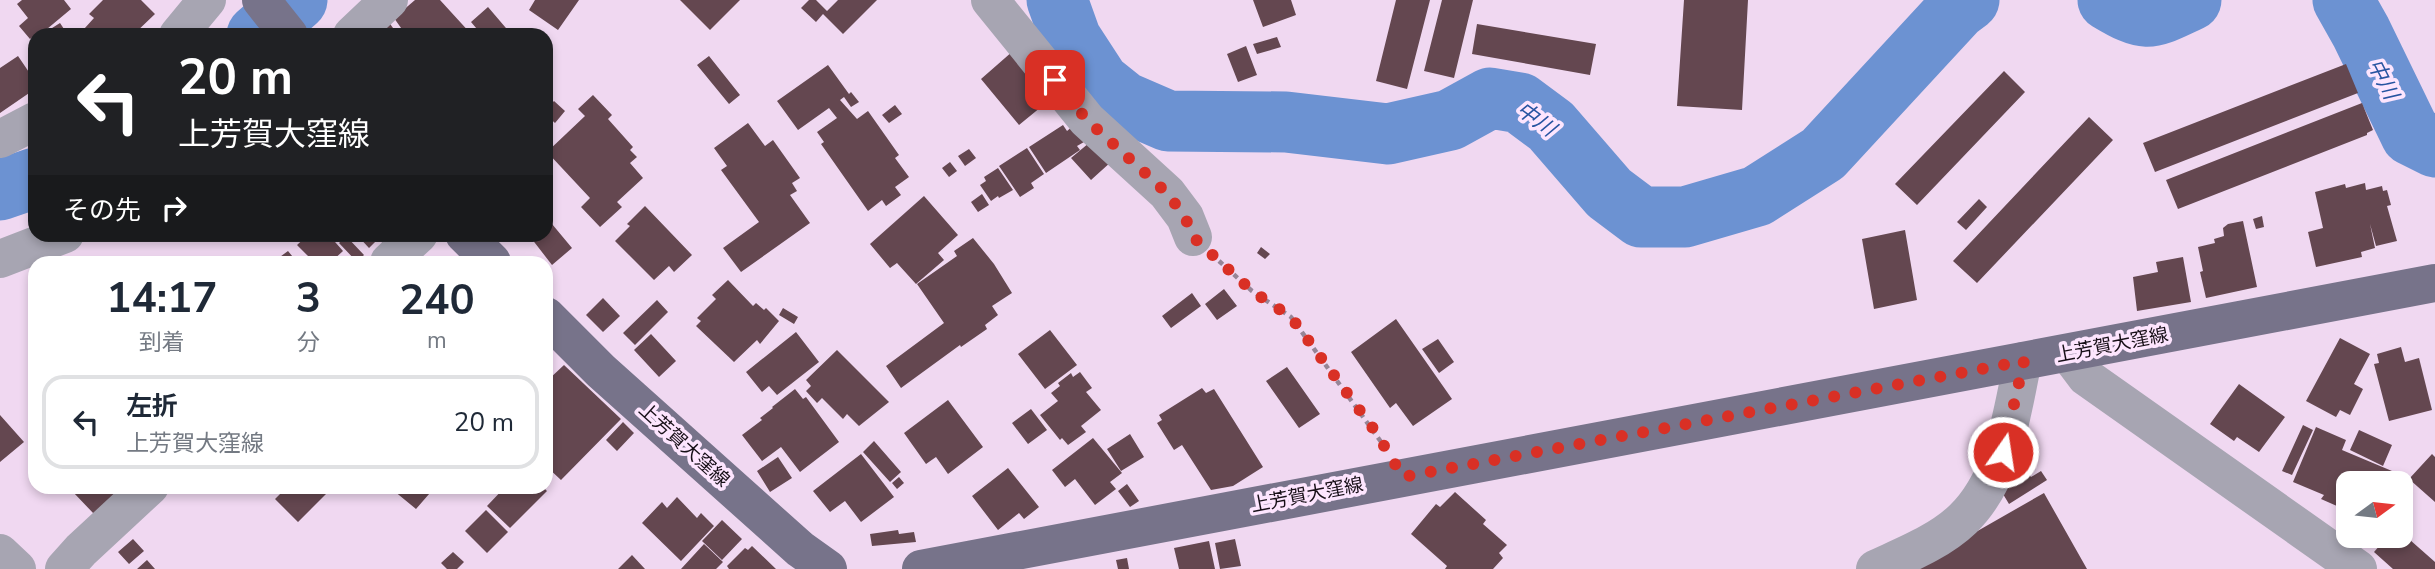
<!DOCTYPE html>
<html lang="ja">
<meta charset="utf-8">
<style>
:root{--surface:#fff;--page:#f6f6f7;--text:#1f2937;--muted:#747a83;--line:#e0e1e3}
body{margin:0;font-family:"Nunito Sans","Noto Sans JP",sans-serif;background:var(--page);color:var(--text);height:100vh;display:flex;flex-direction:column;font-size:26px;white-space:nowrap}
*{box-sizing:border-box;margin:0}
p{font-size:23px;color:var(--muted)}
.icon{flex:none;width:38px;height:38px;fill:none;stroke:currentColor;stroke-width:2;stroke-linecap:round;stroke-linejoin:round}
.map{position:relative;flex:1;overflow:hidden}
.sheet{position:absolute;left:28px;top:256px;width:525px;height:238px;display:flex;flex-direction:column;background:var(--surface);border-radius:21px;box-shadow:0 4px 10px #0003}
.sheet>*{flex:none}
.guide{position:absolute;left:28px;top:28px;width:525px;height:214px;border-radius:21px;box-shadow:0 4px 10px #0003;background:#202124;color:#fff;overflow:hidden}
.needle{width:46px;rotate:75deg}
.tools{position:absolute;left:2336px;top:471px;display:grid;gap:14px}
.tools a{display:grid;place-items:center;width:77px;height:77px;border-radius:14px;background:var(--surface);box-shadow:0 4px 10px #0003;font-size:35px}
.pin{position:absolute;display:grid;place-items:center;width:60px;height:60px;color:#fff;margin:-30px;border-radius:14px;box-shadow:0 4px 10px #0006}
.me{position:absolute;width:77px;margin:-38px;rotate:13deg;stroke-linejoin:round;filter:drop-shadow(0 0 5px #0008)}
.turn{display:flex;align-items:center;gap:24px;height:147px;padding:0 35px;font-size:32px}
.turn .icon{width:91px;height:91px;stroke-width:2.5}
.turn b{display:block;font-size:49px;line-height:60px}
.then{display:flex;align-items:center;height:66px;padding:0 35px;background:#0003;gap:14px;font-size:26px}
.eta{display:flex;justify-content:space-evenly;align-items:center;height:119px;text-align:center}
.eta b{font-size:42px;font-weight:700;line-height:49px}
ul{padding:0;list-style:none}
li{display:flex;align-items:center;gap:21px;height:94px;margin:0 14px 10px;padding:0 21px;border:4px solid var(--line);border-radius:21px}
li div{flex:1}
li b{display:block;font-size:26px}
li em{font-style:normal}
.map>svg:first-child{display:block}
</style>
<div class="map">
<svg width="2435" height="569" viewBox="0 0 2435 569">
<rect width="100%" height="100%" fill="#f0d8f1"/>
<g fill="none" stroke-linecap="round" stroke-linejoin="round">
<path stroke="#6c92d2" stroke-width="61" d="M1057,0L1071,39L1099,82L1124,102L1168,121L1286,122L1388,134L1450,120L1490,98L1520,103L1551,126L1609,193L1641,217H1685L1757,196L1823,154L1957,9L1969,0
M2108,0C2148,24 2150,19 2191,0
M2343,0L2361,32L2411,135L2435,147
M257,35L297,0
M0,190L35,178"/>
</g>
<path fill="#644750" d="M22,0H64L71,9L41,34L39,32L30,39L19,26L28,18L17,4Z
M103,0H141L155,14L133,35H89L84,29L94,18L89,14Z
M415,0H440L472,35H406L394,18Z
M535,0H579L558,30L529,10Z
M680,0H740L710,30Z
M809,0H816L827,11L838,0H877L843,34L823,14L816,22L801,8Z
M1253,0H1291L1296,15L1263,27Z
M1396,0H1430L1407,89L1376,81Z
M1442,0H1473L1454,78L1424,71Z
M1684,0H1748L1742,110L1677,106Z
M488,7L512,35H482L471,22Z
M388,21L398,35H370Z
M60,23L68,35H41Z
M1477,24L1596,44L1590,75L1472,54Z
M1277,37L1281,47L1257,54L1253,44Z
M1246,46L1257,75L1238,82L1227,54Z
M1013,51L1052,98L1019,125L981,79Z
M18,56L35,81V89L0,113V68Z
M709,56L740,95L729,104L697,65Z
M2346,64L2358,93L2155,172L2143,143Z
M828,65L849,94L851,92L859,102L851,107L844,97L840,100L857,119L868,111L899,155L895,158L909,177L895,187L901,195L886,206L882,200L868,211L821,144L824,142L817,132L837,118L829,108L798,130L777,101Z
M2004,71L2025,92L1917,205L1895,184Z
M593,95L612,115L608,119L633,147L630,150L637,157L630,163L643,178L617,202L622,207L600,227L581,207L590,198L547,152L585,116L578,109Z
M554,101L565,111L555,123L546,115V109Z
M2362,103L2373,130L2367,133V135L2178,209L2166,180Z
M895,105L902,114L889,123L882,115Z
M2089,117L2113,140L1977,283L1953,261Z
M748,123L765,146L773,140L800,178L792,183L797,191L790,195L810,223L741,272L723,248L759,222L721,170L727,166L714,148Z
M1063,125L1067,131L1073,126L1084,142L1077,146L1080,150L1046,173L1029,147Z
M1089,143L1112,161L1091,180L1071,158Z
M1027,148L1044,174L1031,183L1034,188L1020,197L999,166Z
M969,149L976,158L965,166L958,156Z
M950,162L957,171L949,177L942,168Z
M998,168L1013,190L999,198L998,196L991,201L980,185L986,181L984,177Z
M2365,183L2366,190L2382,186L2383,191L2387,190L2391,205L2387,206L2397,241L2376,246L2370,224L2375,248L2361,252L2362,257L2316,267L2308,232L2323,228L2315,192L2345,184L2346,188Z
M982,194L989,205L978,212L971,202Z
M924,196L958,235L938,253L944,260L916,284L897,263L890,268L870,244Z
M1979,199L1987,207L1966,230L1957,222Z
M645,206L692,255L674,272L669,266L654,280L615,241L630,226L627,224Z
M2262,216L2264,227L2256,229L2253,219Z
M547,218L572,248L552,265L528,234H546Z
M2243,221L2257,287L2206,298L2200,272L2203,271L2198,247L2215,243L2214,239L2224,236L2223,228L2228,224Z
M1905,230L1917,300L1874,309L1862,239Z
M309,234H328L343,251L331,262H314L297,245Z
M356,234H394L384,244L378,239L369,248Z
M346,236L364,255L357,262L339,243Z
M973,238L994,264L1012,293L992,306L998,315L985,325L987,329L961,347L960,345L901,388L886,366L944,323L917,284L957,256L954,251Z
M1261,247L1270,254L1265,259L1257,253Z
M288,251L297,262H273Z
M2183,257L2191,302L2137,311L2133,277L2158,272L2156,262Z
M728,280L753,306L756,303L764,310L766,308L779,321L760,344L757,340L734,362L696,326L701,321L697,318L716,299L712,295Z
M1224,289L1237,306L1217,320L1205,304Z
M1192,293L1201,306L1171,328L1162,316Z
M603,298L620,316L603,332L586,315Z
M657,300L668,312L635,345L623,333Z
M783,308L798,317L794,324L779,315Z
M1396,319L1452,399L1413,426L1396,403L1390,408L1351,352Z
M1050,330L1077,365L1045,389L1018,354Z
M796,332L819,362L777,395L769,386L762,392L746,372Z
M651,334L676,361L659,377L634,350Z
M2340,338L2370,354L2354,384L2363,389L2350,415L2340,410L2336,417L2306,401Z
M1438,339L1454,362L1439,373L1422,349Z
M2401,347L2405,362L2419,358L2432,410L2389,421L2374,364L2379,363L2377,354Z
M837,350L889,402L859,426L847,414L843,419L822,398L817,403L806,391L811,386L806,380Z
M564,365L621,419L561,480L546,466V387L550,382L548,380Z
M1287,367L1320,414L1299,428L1266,381Z
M1080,372L1092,388L1086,392L1101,410L1081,426L1086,432L1068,445L1062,438L1060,440L1040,415L1058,401L1051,393L1060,386L1058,383L1071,373L1073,377Z
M2239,384L2285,417L2259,452L2237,437L2234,441L2210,424Z
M1202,388L1206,393L1214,389L1263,467L1233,486L1211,490L1182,445L1174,450L1157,423L1162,420L1159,415Z
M795,389L803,399L806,397L839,442L800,472L781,447L762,461L742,435L762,420L760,418L773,408L772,407Z
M948,400L983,447L948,474L936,457L926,464L904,433Z
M1031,409L1047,430L1028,444L1012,423Z
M0,415L24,442L0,462Z
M623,422L634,433L617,451L606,440Z
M2303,425L2313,430L2292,475L2282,471Z
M2316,427L2346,440L2342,450L2392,471L2387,483H2348V519L2343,516L2346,510L2321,499L2324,495L2293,482Z
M2359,430L2392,445L2383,466L2350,450Z
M1130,434L1144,457L1121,471L1107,449Z
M1093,438L1122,473L1110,482L1116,489L1095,505L1075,479L1065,487L1052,470Z
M874,441L901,472L890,482L863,452Z
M861,454L894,497L861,522L845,501L830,512L813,491Z
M2432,454L2435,457V502L2409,479Z
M778,457L792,478L770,492L757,471Z
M2019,458L2031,477L2041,471L2047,480L2009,504L2000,489Z
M1008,468L1039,507L1024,519L1019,513L998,530L972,496Z
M899,477L904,483L897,489L892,483Z
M1127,484L1139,501L1130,507L1118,491Z
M79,486H123L94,514L73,492Z
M288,486H320L327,493L298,522L275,499Z
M388,486H436L416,509Z
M506,486H542L547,491L510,528L487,506Z
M1455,492L1486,520L1483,524L1507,545L1499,553L1503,558L1493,569H1445L1447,566L1411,534L1436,504L1440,507Z
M2044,493L2087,569H1911Z
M677,497L697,518L701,513L714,526L681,561L642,523L662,502L667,508Z
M486,510L508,532L487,553L465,531Z
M722,520L742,539L722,560L702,541Z
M898,530L899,534L914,532L916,542L872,546L870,534Z
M2401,532L2435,562V569H2393L2374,552L2388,536H2401Z
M133,539L144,551L129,564L118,552Z
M1235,539L1241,566L1220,569L1215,543Z
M1209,541L1215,569H1179L1174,548Z
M704,544L723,562L716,569H681Z
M752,546L776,569H729L727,566L745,548L748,550Z
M453,552L464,562L457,569H447L441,563Z
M632,555L645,569H618Z
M1127,558L1129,569H1118L1116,560Z
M147,560L155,569H137Z"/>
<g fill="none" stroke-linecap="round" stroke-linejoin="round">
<path stroke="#968597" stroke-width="4.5" stroke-dasharray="5 5" stroke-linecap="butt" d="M1219,261L1252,291L1291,317L1384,446"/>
<path stroke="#a7a5b2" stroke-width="38" d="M990,0L1087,120L1167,193L1185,217L1193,237
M178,35L207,0
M352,35L389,0
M0,139L35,121
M0,259L65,234
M389,262L419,234
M2068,353L2086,377L2358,569
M0,553L17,569
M64,569L81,550L150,486
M1875,569C1905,555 1939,542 1963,519C2005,478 2011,415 2023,361"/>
<path stroke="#77738a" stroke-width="38" d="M261,0L289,35
M464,234L492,262
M546,316L601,371L800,549L828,569
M921,569L2435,283"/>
</g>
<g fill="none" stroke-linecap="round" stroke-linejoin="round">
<path stroke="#d93025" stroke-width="12" stroke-dasharray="0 21.6" d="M1055,80L1087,120L1167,193L1185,217L1193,237L1252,291L1291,317L1375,431L1403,477L2024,361L2003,452"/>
</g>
<g text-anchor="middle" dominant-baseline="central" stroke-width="7" stroke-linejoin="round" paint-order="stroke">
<g font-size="19" fill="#170f17" stroke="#fde5fe">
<text transform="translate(2112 345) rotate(-11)">上芳賀大窪線</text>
<text transform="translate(684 445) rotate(42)">上芳賀大窪線</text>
<text transform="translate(1307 495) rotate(-11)">上芳賀大窪線</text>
</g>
<g font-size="21" font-style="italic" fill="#2754a1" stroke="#fde5fe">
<text transform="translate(2383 79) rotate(63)">中川</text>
<text transform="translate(1536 119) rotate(36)">中川</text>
</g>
</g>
</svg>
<div class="tools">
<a><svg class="needle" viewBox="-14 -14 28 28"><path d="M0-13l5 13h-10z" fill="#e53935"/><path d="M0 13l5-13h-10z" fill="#747a83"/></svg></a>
</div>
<div class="pin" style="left:1055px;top:80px;background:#d93025"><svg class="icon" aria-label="arrive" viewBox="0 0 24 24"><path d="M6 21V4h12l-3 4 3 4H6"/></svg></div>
<svg class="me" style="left:2003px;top:452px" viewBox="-20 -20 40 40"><circle r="17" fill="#d93025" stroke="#fff" stroke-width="3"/><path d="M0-11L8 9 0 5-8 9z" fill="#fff"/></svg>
<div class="guide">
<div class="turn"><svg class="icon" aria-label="left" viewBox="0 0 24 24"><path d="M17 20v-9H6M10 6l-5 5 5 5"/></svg><div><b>20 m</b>上芳賀大窪線</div></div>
<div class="then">その先<svg class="icon" aria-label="right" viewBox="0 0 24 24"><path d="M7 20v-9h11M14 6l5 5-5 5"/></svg></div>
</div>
<section class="sheet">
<div class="eta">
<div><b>14:17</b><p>到着</p></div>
<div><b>3</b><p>分</p></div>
<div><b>240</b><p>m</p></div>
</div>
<ul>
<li><svg class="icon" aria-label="left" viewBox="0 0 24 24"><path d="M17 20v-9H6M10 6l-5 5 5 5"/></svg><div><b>左折</b><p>上芳賀大窪線</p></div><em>20 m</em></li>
</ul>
</section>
</div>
